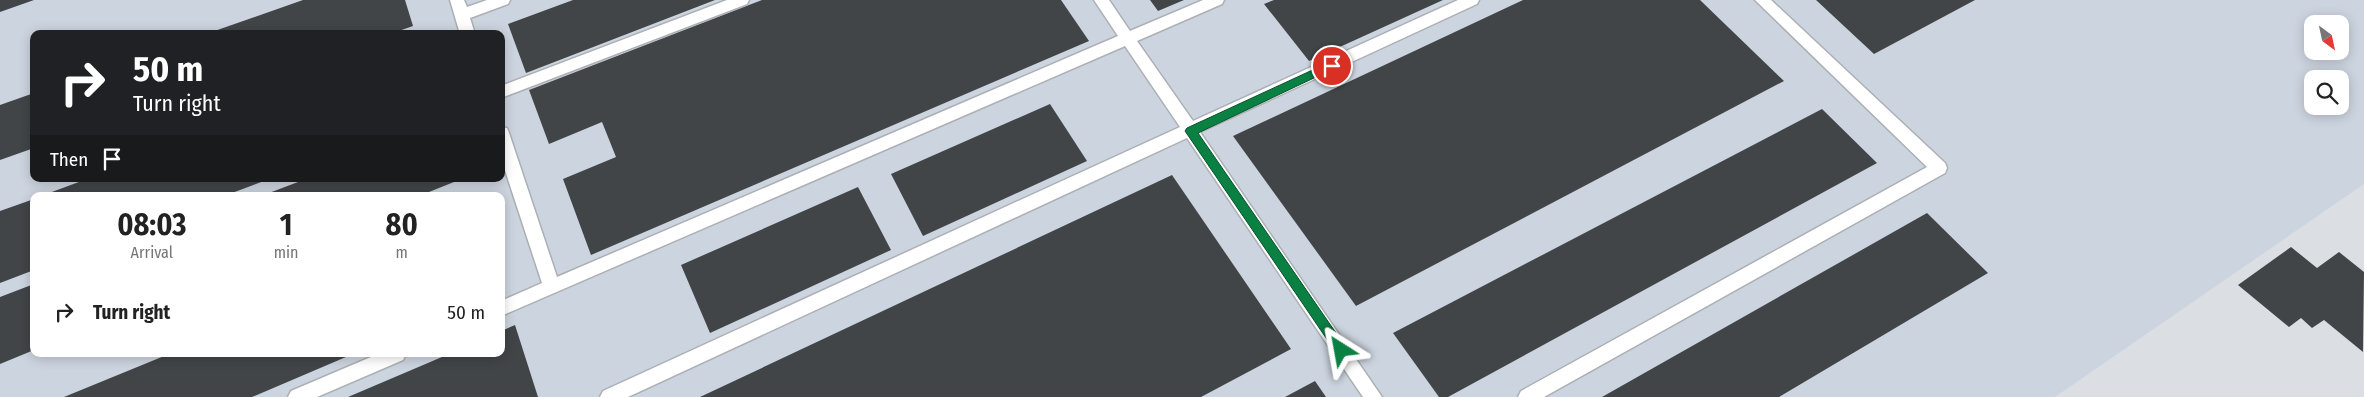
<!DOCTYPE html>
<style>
:root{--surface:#fff;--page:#f6f6f6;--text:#222;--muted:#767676}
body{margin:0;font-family:"Fira Sans Condensed",sans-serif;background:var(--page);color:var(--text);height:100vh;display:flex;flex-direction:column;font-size:19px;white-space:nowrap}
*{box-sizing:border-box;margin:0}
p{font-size:16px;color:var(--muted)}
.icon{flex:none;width:28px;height:28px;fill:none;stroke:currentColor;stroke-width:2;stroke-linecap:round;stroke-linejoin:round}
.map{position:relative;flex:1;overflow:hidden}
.drawer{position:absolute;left:30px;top:192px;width:475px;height:165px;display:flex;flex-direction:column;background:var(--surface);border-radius:10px;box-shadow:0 2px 12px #0003}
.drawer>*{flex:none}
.top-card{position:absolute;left:30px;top:30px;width:475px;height:152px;border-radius:10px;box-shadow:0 2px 12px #0003;background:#202124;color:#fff;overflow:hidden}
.needle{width:32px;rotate:147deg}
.controls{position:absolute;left:2304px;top:15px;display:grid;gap:10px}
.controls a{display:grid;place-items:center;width:45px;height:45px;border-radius:10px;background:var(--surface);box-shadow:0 2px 12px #0003;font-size:25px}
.pin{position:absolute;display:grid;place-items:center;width:42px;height:42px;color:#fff;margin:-21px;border:2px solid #fff;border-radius:50%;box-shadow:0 1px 5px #0007}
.me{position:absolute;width:55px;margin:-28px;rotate:326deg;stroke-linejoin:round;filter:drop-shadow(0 0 4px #0008)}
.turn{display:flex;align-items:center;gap:18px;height:105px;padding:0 20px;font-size:22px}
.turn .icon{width:65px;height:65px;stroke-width:2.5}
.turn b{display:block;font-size:35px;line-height:42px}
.then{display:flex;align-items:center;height:48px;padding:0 20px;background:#0003;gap:10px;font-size:19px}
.eta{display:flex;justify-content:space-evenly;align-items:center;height:85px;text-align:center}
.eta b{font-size:30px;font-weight:700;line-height:35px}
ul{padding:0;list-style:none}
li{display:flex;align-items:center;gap:15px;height:70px;padding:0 20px}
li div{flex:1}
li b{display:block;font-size:19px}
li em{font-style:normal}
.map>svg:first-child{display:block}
</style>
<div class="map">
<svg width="2364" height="397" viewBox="0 0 2364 397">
<rect width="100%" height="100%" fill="#dbdfe3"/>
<path fill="#ccd4df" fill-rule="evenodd" d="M0,0H2364V184L2055,397H0ZM2312,24H2340V51H2312ZM34,34H501V179H34ZM2312,79H2340V106H2312ZM34,196H501V354H34Z"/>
<path fill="#424548" d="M0,0H34L0,12Z
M303,0H405L413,26L390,34H206Z
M573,0H715L526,73L508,24Z
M762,0H1061L1089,41L591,255L563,179L616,157L602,122L549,144L529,90Z
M1150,0H1184L1158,11Z
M1274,0H1443L1309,61L1264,4Z
M1523,0H1700L1784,81L1356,306L1233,136Z
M1816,0H1975L1874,54Z
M34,93V148L0,160V105Z
M1050,104L1087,161L923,236L891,174Z
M1822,109L1877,163L1448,397H1439L1393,333Z
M1172,175L1291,349L1201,397H700Z
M87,179H269L224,196H41Z
M306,179H459V180L419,196H261Z
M858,187L891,250L710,333L681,265Z
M34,199V270L0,283V211Z
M1927,213L1988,273L1779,397H1602Z
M2291,247L2317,268L2339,252L2364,272L2363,352L2324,320L2312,328L2301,318L2289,327L2238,285Z
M34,284V350L0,364V297Z
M515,325L538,397H348L449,354H501V331Z
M169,354H353L252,397H64Z
M1315,381L1326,397H1285Z"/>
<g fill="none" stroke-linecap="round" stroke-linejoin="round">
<g stroke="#acb0b4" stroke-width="3">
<path id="service" d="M450,0H464L467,7L487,0H510L508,4L470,18L475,34H460Z
M727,0H749L747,4L501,98V86Z
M1094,0H1109L1130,31L1203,0H1224L1222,4L1137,41L1193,121L1458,0H1479L1477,4L1200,132L1382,397H1363L1187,138L628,397H600L603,391L1180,127L1125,46L501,316V301L542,283L501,158V127L507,128L509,133L557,277L1118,36Z
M1755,0H1771L1945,163L1947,168L1945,173L1544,397H1518L1521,391L1927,167Z
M378,354H406L403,360L317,397H288L291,391Z"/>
</g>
<use href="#service" fill="#fff" fill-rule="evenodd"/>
</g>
<path fill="#0b8043" stroke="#07532c" d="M1332,61L1337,66L1335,68L1198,133L1345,346L1347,350L1345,354L1341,356L1337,354L1185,131L1187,128Z"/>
</svg>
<div class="controls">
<a><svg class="needle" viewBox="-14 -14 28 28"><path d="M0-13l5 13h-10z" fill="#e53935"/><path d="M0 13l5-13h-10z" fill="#767676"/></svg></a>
<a><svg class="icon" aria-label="search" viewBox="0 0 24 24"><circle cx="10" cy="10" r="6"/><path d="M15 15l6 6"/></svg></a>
</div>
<div class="pin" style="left:1332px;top:66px;background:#d93025"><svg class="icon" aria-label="arrive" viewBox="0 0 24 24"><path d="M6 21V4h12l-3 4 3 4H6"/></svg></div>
<svg class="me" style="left:1341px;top:350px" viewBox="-20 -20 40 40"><path d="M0-17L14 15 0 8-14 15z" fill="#0b8043" stroke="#fff" stroke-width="4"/></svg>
<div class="top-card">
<div class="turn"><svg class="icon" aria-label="right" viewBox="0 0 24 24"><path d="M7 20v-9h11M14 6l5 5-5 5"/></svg><div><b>50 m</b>Turn right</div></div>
<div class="then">Then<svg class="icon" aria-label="arrive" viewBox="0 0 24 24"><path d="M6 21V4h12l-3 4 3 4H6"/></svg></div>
</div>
<section class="drawer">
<div class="eta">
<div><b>08:03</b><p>Arrival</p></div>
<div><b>1</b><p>min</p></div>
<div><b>80</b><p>m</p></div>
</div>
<ul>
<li><svg class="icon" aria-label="right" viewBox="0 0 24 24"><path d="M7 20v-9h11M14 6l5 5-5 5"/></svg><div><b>Turn right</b></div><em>50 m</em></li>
</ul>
</section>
</div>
